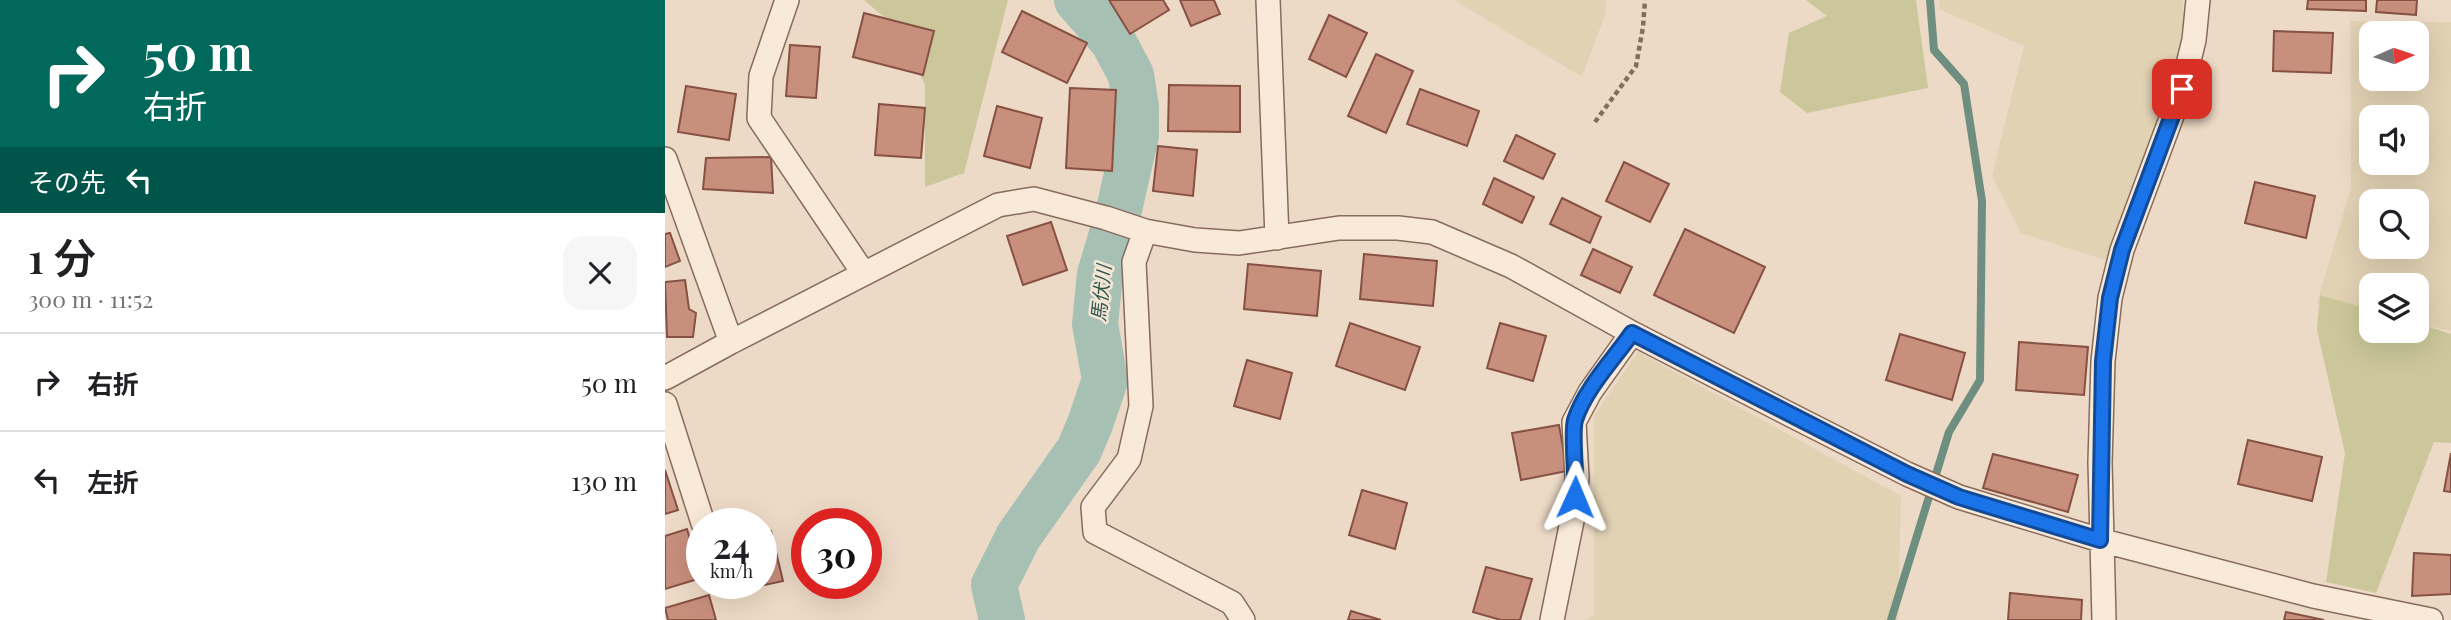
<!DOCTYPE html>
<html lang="ja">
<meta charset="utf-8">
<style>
:root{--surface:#fff;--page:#f6f6f6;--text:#202124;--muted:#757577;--line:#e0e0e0}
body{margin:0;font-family:"Playfair Display","Noto Sans JP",serif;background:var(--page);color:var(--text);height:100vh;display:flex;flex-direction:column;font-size:26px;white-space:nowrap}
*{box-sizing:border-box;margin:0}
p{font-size:23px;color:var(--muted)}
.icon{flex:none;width:38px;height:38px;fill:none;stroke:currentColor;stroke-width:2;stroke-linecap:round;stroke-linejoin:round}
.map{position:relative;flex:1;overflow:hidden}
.panel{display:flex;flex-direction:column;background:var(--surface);width:665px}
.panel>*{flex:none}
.guide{background:#00695c;color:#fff;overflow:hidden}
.needle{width:46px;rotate:87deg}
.buttons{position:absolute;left:1694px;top:21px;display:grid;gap:14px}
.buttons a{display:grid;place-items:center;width:70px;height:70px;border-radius:14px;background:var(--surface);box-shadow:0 7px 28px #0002;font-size:35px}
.speed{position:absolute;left:21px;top:508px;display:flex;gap:14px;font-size:35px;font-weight:700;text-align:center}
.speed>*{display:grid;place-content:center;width:91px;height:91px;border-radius:50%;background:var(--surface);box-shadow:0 7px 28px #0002;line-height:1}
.speed small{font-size:18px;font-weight:400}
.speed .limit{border:10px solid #d22;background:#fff;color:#111}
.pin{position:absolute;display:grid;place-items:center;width:60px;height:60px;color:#fff;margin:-30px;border-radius:14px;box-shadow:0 4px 10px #0006}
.me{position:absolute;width:77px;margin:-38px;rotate:1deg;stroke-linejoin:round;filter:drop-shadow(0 0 5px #0008)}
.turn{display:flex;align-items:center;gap:24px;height:147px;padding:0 28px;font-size:32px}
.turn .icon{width:91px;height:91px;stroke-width:2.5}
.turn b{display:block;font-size:49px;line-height:60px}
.then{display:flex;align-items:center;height:66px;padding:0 28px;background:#0003;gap:14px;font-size:26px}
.round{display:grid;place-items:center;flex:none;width:74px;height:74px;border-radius:21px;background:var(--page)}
.overview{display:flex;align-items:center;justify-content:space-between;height:119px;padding:0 28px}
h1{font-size:42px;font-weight:600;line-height:52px}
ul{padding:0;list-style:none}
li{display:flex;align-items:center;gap:21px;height:98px;padding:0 28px;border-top:2px solid var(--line)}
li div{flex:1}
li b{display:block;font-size:26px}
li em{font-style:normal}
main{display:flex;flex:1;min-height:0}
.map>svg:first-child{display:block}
</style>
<main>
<section class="panel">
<div class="guide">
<div class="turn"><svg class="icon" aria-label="right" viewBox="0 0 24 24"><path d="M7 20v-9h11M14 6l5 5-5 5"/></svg><div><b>50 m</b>右折</div></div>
<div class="then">その先<svg class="icon" aria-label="left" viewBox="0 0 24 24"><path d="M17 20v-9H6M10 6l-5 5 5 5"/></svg></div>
</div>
<div class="overview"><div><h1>1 分</h1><p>300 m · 11:52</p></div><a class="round"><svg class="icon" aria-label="close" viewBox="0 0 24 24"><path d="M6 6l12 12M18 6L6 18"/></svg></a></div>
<ul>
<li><svg class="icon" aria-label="right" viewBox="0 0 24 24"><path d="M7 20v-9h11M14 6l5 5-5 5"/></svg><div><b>右折</b></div><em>50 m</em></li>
<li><svg class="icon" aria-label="left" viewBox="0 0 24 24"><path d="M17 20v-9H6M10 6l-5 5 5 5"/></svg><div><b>左折</b></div><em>130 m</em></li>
</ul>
</section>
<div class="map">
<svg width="1786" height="620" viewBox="0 0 1786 620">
<rect width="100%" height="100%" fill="#eddac6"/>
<path fill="#e2d2b4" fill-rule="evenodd" d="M789,0H942L940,15L917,77Z
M1275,0H1518L1519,39L1492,141L1449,263L1356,233L1327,176L1359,46L1274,9Z
M1685,21L1786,22V331L1752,324V285H1706V314L1652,303L1686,188ZM1706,33H1752V79H1706ZM1706,117H1752V163H1706ZM1706,201H1752V247H1706Z
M973,352L1236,496L1233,620H920L929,615V415Z"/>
<path fill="#cbc79a" d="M199,0H343L299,173L260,187V85L233,29Z
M1141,0H1251L1263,88L1142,113L1115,92L1124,33L1162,16Z
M1655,295L1706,310V331H1752V323L1786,334V443L1769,442L1711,593L1661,582L1680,453L1652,330Z"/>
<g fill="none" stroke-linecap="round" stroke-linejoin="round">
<path stroke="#6e8f80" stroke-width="8" d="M1226,620L1284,432L1315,380L1317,201L1299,84L1269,50L1265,0"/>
<path stroke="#a7c0b4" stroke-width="46" d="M337,620L329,585L353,537L414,450L425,424L440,380L430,324L435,274L453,214L471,135V107L466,75L448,41L412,0"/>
</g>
<path fill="#c98f7d" stroke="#865143" stroke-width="2" d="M444,0H498L504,10L465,34Z
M515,0H549L555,14L526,26Z
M1643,0H1701V11L1642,9Z
M1712,0H1752L1751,15L1711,12Z
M357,11L422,43L402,83L337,52Z
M199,13L269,31L258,75L188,57Z
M664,15L702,33L681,77L644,59Z
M1609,31L1668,33L1666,73L1608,71Z
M125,45L155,47L151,98L121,96Z
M711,54L748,71L721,133L683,116Z
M504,85L575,86V132L503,131Z
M21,86L71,94L64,140L13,132Z
M405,88L451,90L447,171L401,168Z
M755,89L814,111L802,146L742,124Z
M214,104L260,108L256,158L210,155Z
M332,106L377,118L365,168L319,156Z
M851,135L890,154L878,179L839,161Z
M493,146L532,150L528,196L488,191Z
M106,157L108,193L38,189L41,158Z
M959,162L1004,184L985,222L941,201Z
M829,178L869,197L857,223L818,204Z
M1590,182L1650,196L1641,238L1580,223Z
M897,198L936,217L925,243L885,224Z
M386,222L402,270L358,285L342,236Z
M1020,229L1100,267L1069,333L989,295Z
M5,233L15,261L0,267V234Z
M928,249L967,267L955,293L916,275Z
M699,254L772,261L768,306L695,299Z
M583,264L656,271L652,316L579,309Z
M20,280L24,309L31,313L28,337H2L0,282Z
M685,323L755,347L740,390L671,366Z
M835,323L881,336L868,381L822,368Z
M1235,334L1300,353L1287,400L1221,380Z
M1354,342L1423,347L1419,395L1351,390Z
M582,360L627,373L615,419L569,406Z
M894,425L902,471L856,480L847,433Z
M1583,440L1657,457L1647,501L1573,484Z
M1786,453V492L1779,491Z
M1328,454L1413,475L1403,512L1318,488Z
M0,470L13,510L0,514Z
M697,490L742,503L730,549L684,535Z
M22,529L36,578L0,589V536Z
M106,531L118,581L72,591L70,583H96V533Z
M1749,553L1786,555V594L1747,596Z
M821,567L867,579L855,620H836L808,612Z
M1345,593L1417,600L1416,620H1343Z
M44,595L51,620H3L0,608Z
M686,611L716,620H683Z
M1621,612L1659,620H1619Z"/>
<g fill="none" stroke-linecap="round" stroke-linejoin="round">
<g stroke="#876b5c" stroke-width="26">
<path id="minor" d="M122,0L96,76L94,118L199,274
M603,0L612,238
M0,159L66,342
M480,231L469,262L476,406L464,459L428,507L430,532L567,603L578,620
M0,378L66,342L333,205L369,199L441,218L480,231L530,240L574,243L674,228H733L767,232L846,266L967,333L1120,412L1242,474L1294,497L1435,540L1648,596L1766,620
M0,404L38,523
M887,620L908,516L912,478L909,422L925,392L967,333
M1439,620L1435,462L1438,361L1445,298L1457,250L1517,89L1529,40L1533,0"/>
</g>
<path stroke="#876b5c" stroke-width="4.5" stroke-dasharray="5 3.5" stroke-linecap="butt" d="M930,122L971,66L978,27L980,0"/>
<use href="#minor" stroke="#f8e9d9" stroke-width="23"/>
</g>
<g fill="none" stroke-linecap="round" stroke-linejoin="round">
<g stroke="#114b97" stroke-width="18">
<path id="route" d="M910,497C912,478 906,433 910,420C920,389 948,360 967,333L1242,474L1294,497L1435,540L1438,361L1445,298L1457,250L1517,89"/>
</g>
<use href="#route" stroke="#1a73e8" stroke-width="12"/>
</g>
<g text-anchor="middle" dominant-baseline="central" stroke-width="5" stroke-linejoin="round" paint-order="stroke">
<g font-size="19" font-style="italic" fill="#2f574d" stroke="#f4e6d5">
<text transform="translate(435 293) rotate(-84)">馬伏川</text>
</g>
</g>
</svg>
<div class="buttons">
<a><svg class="needle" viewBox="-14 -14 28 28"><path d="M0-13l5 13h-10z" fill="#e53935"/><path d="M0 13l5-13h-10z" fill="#757577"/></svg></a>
<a><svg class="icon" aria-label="sound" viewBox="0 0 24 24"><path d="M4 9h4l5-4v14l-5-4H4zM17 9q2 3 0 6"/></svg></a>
<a><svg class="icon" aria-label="search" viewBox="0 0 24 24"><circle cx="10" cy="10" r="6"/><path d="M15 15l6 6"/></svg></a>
<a><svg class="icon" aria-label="layers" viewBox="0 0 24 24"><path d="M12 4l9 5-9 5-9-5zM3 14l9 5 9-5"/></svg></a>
</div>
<div class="speed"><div>24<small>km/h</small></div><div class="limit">30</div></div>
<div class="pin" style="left:1517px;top:89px;background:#d93025"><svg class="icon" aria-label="arrive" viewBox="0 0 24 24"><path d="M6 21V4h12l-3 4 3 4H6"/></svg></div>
<svg class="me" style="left:910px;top:497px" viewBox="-20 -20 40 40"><path d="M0-17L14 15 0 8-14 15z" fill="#1a73e8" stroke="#fff" stroke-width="4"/></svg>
</div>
</main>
